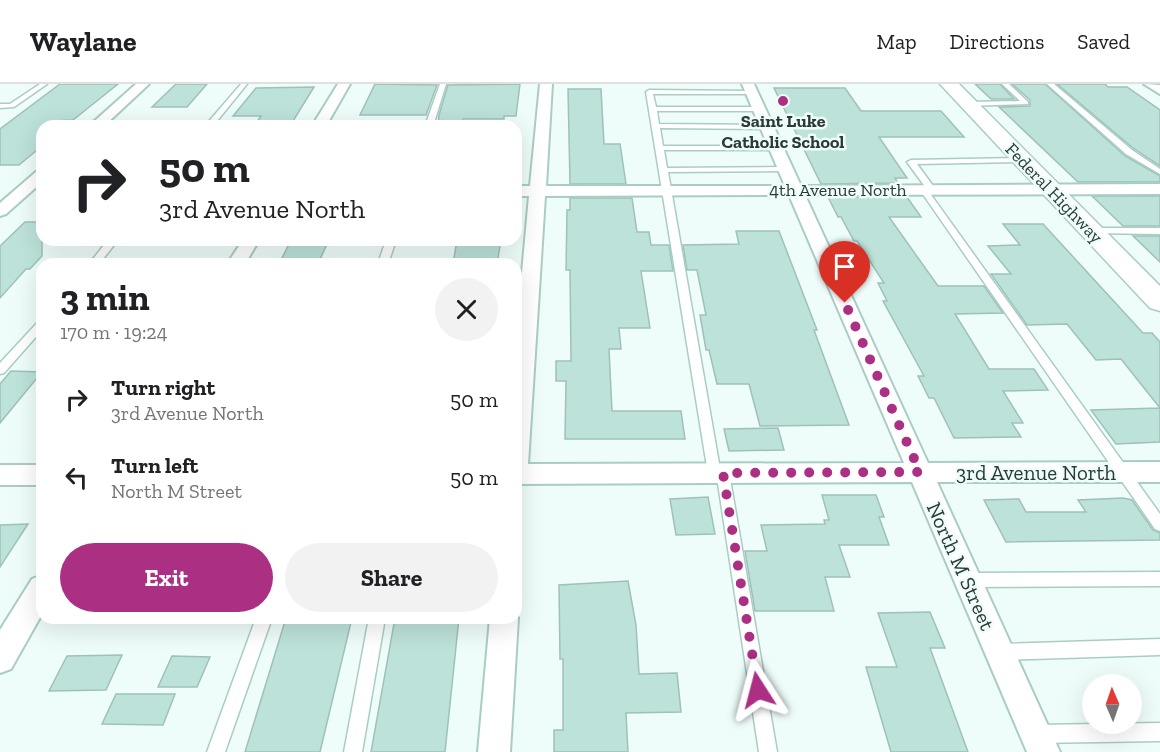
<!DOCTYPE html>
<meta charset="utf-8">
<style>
:root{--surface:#fff;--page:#f2f2f2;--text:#202124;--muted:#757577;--line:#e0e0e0;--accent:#ab3083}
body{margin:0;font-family:"Zilla Slab",serif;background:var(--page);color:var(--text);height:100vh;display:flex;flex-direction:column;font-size:22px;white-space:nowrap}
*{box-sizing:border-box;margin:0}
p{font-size:20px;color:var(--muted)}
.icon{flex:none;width:33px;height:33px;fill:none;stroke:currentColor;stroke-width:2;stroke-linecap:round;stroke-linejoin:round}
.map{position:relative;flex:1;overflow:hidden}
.panel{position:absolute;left:36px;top:174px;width:486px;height:366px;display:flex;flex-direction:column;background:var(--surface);border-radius:18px;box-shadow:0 6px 24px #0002}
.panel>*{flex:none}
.top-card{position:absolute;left:36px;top:36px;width:486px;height:126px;border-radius:18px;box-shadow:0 6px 24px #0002;background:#fff;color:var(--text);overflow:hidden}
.needle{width:39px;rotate:358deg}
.buttons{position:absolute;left:1082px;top:590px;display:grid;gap:12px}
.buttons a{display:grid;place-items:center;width:60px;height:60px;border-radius:50%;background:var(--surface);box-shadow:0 6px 24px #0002;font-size:30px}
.pin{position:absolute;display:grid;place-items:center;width:51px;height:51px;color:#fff;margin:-62px -26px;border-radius:50% 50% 50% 0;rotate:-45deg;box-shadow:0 0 6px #0007}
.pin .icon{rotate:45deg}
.me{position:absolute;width:66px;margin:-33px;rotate:351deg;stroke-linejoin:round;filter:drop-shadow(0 0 4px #0008)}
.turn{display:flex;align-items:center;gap:21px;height:126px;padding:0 24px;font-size:27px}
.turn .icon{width:78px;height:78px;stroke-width:2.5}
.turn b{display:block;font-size:42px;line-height:51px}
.round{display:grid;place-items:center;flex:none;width:63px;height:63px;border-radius:32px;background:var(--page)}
.summary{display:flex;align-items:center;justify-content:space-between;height:102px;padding:0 24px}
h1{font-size:36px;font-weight:800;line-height:45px}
.cta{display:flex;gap:12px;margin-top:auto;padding:12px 24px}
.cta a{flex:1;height:69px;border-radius:36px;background:var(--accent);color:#fff;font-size:24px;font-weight:800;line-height:69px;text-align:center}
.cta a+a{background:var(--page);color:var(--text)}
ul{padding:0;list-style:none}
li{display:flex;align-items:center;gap:18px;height:78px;padding:0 24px}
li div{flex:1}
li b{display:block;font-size:22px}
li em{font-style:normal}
header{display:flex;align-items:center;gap:36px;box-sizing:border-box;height:84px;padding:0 30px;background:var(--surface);border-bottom:2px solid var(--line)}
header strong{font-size:28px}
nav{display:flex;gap:33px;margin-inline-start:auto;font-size:21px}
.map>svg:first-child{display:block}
</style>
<header>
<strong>Waylane</strong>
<nav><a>Map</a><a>Directions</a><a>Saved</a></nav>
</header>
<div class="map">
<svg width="1160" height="668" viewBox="0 0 1160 668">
<rect width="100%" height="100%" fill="#effdfa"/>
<path fill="#bde2d9" stroke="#9ec1b9" stroke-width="1.5" d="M60,0H118L73,36L53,37L47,42H42V62L19,81H0V45Z
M176,0H207L187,23H152Z
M375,0L437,1L426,31H360Z
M520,0L516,32H504V35H463L462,42H438L439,31L448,1Z
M975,0H1000L1014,15H991Z
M1012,0H1045L1125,72L1160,92V98H1078L999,23L1030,22V16Z
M1057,0H1105L1108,3H1127L1160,26V82L1133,64Z
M314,3L290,42H254L261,32H233L256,4Z
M774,4H845L861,27H941L964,53H879L907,94H895L898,99L821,100Z
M568,5H601L604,60H620L626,100H570Z
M1092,112H1160V142H1123Z
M828,113H907L921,133H889L938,202H984L1003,229L955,230L989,285H1034L1048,306L1003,307L1023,339H1012L1021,353L954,354L934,314H929L918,292H924L883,217H887L878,199H884L857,157H854L841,133H838Z
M570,114H632L637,148H649L651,161H669L673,187H641L650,244H619L621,265H609L612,327H681L685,355H565L566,297H556V277H571L570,186H566L567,126H570Z
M25,138H42V172L30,185H26L0,214V162Z
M1003,140H1043L1143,249H1152L1160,258V324L1121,275L1096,276L1067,240L1027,241L991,190H1011L988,162L1020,161Z
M736,147H779L817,246H814L849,341L760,342L749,300H717L709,266H706L700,231H706L697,186H687L683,161L739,160Z
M1133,152H1160V178Z
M457,156H501L497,180H453Z
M289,160H327L318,180H279Z
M11,287L42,288L0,339V300Z
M1160,324V358L1116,360L1091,326Z
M778,344L784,366L729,367L724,345Z
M822,411H876L884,433H879L889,461H839L850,493H825L834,527H755L745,467H767L761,441L825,440L824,436H829Z
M708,413L715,450L676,451L670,415Z
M1123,414L1132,416L1153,446L1160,449V456L1006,458L984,416L1019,415L1026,428H1086L1078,416Z
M28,440L0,483V441Z
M628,497L636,541L639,590L677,589L681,628L626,629L628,668H554V646H563V575H560L559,501Z
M930,528L945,564H930L968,668H891L866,583H897L878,529Z
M286,534H352L320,668H245Z
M395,534H459L445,668H371Z
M122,571L106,606L49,607L67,572Z
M172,572L210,573L197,603H158Z
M116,610H175L163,641L102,640Z"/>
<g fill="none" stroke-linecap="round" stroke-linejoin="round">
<g stroke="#a9cdc5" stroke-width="3">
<path id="lane" d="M40,0H47L14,23L0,24V20H10Z
M241,0H247L213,42H205Z
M440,0H446L433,42H425Z
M1002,0H1009L1028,18V20L968,22L965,20L968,18L1020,17Z
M1047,0H1054L1132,66L1160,85V90L1126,70Z
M649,6L753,7V9L751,10H653L656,23H759L762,25L759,27H657L659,40L767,41L771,43L767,45L660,44L663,62H776L780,64L776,66H664L667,84L785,83L789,85L785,87L668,88L720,385H728L729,389L777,668H759L717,393H709L708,389L646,8Z
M102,37V41H49L53,39Z
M1025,74L1026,76L1022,78L917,80L936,106L929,108L1160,430V447L1155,445L920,106L926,104L907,78L911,76Z
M1091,144H1160V150L1088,149L1087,147Z
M108,156H118L99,180H89Z
M386,156H396L388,180H378Z
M42,237V246L4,289L0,290V279L38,238Z
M1160,488V502L968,503L963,501L961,496L963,491L968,489Z
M256,534H272L225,668H207Z
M369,534H385L362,668H344Z
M1160,555V571L999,576L993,574L991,568L993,562L999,560Z
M1160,639V657L1036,659L1030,656L1027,650L1030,644L1036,641Z"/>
</g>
<g stroke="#a9cdc5" stroke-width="4">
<path id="street" d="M136,0H149L104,42H89Z
M338,0H350L326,42H312Z
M540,0H552L546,102H785L742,0H754L801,102L1160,100V110L805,111L928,379L1160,378V398H937L1060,668H1027L912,398L516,400V255L529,112H516V102H530ZM789,111L904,379L528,380L545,112Z
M1144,0L1160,1V10Z
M42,86V98L6,130L0,132V119L37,87Z
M243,156H259L245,180H227Z
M0,381H42V401H0Z
M42,491V530L11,585L0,589V546L32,495Z
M516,529L518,534L510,668H478L490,534H516Z"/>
</g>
<g stroke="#a9cdc5" stroke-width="3">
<path id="secondary" d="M940,0H959L1160,202V227L1150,224Z"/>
</g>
<use href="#lane" fill="#fff" fill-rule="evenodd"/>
<use href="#street" fill="#fff" fill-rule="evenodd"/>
<use href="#secondary" fill="#fff" fill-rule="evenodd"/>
</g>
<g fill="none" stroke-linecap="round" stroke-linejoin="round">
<path stroke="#ab3083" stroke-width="10" stroke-dasharray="0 18" d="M758,606L723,389L920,388L845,219"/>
</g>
<circle fill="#ab3083" stroke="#effdfa" stroke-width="2" cx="783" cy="17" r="6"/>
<g text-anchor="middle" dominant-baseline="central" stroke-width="5" stroke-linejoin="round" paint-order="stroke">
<g font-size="18" font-weight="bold" fill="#2b3a37" stroke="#effdfa">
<text x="783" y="37">Saint Luke<tspan x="783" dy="21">Catholic School</tspan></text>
</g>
<g font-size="18" fill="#2b3a37" stroke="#effdfa">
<text x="838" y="106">4th Avenue North</text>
<text transform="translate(1054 109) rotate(46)">Federal Highway</text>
</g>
<g font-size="21" fill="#2b3a37" stroke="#effdfa">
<text x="1036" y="388">3rd Avenue North</text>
<text transform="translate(961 482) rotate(66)">North M Street</text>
</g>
</g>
</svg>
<div class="buttons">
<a><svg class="needle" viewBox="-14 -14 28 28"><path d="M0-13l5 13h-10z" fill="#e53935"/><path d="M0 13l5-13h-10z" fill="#757577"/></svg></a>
</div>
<div class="pin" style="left:845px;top:219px;background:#d93025"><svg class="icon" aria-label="arrive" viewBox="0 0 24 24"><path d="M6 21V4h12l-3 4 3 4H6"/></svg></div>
<svg class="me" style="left:758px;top:606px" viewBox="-20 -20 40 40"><path d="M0-17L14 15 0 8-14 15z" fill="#ab3083" stroke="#fff" stroke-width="4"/></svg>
<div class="top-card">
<div class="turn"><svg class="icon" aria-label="right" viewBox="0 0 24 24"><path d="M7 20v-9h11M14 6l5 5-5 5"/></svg><div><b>50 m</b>3rd Avenue North</div></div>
</div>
<section class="panel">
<div class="summary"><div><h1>3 min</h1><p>170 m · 19:24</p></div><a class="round"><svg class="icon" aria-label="close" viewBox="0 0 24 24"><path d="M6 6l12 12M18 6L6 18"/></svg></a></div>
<ul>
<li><svg class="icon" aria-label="right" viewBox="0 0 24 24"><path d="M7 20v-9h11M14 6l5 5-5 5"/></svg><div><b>Turn right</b><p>3rd Avenue North</p></div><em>50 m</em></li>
<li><svg class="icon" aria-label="left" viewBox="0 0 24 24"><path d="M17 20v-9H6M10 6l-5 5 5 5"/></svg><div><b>Turn left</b><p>North M Street</p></div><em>50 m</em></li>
</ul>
<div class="cta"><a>Exit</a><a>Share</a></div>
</section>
</div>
